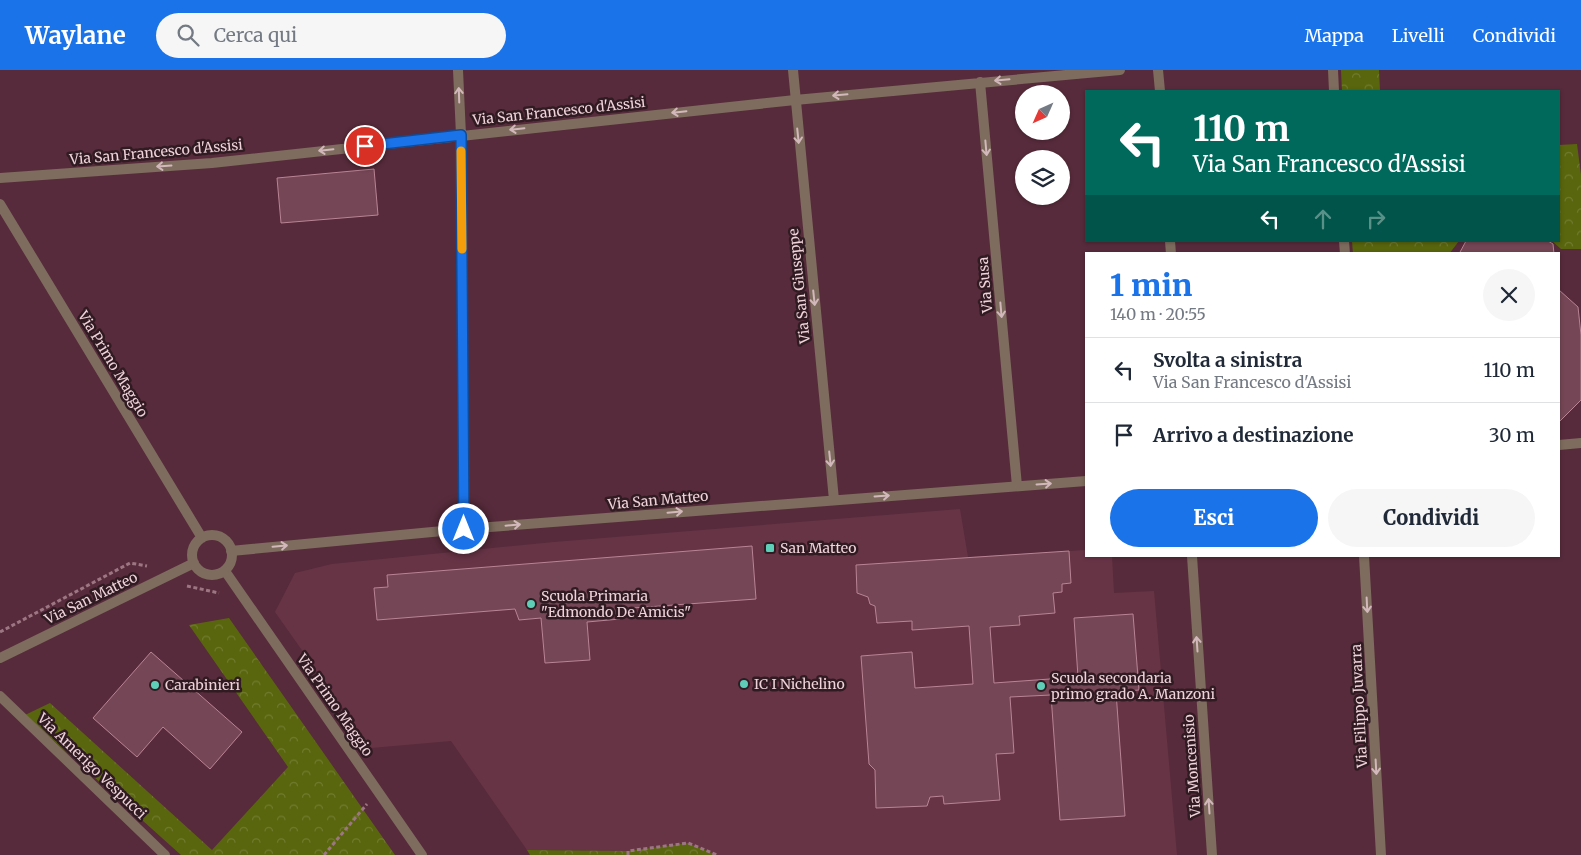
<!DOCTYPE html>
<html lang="it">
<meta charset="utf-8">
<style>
:root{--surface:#fff;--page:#f6f6f7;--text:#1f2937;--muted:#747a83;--line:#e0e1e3;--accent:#1a73e8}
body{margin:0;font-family:Merriweather,serif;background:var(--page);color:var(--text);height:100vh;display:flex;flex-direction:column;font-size:19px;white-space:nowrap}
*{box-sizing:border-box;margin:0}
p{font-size:16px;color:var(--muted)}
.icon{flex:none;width:28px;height:28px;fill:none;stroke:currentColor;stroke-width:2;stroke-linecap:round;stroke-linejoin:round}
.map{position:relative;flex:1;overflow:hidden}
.panel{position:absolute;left:1085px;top:182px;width:475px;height:305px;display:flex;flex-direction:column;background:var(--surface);border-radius:0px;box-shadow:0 1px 4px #0004}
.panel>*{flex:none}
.hud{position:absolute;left:1085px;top:20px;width:475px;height:152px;border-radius:0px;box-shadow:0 1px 4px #0004;background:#00695c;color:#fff;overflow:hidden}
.needle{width:32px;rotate:225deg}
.buttons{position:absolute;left:1015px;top:15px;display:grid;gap:10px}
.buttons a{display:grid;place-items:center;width:55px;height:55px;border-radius:50%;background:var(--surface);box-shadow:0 1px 4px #0004;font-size:25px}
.pin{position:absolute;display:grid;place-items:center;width:42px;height:42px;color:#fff;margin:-21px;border:2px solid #fff;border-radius:50%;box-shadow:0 1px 5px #0007}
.me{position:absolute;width:55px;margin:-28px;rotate:0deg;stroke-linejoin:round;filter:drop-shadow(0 0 4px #0008)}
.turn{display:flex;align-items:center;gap:18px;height:105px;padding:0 25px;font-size:22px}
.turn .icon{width:65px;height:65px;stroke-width:2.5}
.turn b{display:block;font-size:35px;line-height:42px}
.lanes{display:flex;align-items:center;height:48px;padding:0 25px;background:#0003;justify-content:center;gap:25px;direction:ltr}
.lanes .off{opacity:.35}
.round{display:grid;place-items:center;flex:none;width:52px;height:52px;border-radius:26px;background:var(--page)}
.head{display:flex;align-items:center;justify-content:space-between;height:85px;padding:0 25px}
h1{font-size:30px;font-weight:800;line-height:38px;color:var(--accent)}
.cta{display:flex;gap:10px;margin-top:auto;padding:10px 25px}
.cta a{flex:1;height:58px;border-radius:30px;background:var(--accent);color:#fff;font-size:20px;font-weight:800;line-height:58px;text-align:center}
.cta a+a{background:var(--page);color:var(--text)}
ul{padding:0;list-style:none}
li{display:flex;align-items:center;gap:15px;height:65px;padding:0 25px;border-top:1px solid var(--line)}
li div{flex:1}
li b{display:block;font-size:19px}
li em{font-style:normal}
header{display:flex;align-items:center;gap:30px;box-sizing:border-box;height:70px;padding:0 25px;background:var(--accent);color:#fff}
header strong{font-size:24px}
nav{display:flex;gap:28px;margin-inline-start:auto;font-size:18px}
.search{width:350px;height:45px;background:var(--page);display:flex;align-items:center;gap:12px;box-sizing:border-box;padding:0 18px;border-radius:28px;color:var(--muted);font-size:19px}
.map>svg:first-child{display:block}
</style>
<header>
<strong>Waylane</strong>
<div class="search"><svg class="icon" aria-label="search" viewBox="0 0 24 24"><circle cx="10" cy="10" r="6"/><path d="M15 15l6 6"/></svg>Cerca qui</div>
<nav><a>Mappa</a><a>Livelli</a><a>Condividi</a></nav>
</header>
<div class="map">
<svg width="1581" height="785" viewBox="0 0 1581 785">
<defs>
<pattern id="park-crowns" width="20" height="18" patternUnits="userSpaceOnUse" patternTransform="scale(1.25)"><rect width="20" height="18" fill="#59660d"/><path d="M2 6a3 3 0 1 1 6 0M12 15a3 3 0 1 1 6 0" fill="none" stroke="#717b30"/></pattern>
</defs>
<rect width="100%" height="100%" fill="#572b3b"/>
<path fill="#673446" d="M960,439L968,487L1086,480V486H1112L1114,523L1154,521L1177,785H717L688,773L628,781L527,780L451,671L371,678L275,542L295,503L332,494L554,472Z"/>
<path fill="url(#park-crowns)" d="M1341,0H1379L1380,21H1342Z
M1577,74L1581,105V179H1561L1552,171H1559V75Z
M1352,171H1459L1449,184H1353Z
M229,548L395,785H181L25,645L50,633L212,780L288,697L189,555Z
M688,773L717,785H530L527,780L628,781Z"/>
<path fill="#754655" stroke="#b98495" d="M374,99L378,145L281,153L277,108Z
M1466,171H1548L1553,174L1554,184H1459Z
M1559,220L1578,237L1581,265V330L1559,352Z
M752,476L756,529L619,539L620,549L587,552L590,590L545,593L541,548L519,550L515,539L377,550L374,518L388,517L387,505Z
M1069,481L1071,513L1062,514V522L1053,523L1055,543L1019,546L1020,555L990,557L994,613L1078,607L1074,548L1133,544L1139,620L1116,622L1125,746L1060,750L1051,625L1010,627L1014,683L996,684L1000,730L944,734L943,726L930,727L927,736L876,738L875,700L869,694L861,586L912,582L915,618L973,614L969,556L912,560V551L877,553L875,536L870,534L868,527L857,523L856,495Z
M151,582L242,662L210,699L163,657L137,687L93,648Z"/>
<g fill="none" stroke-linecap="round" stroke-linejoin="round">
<path stroke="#9c7683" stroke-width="3" stroke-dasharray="4 2.5" stroke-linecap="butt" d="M187,516L219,523
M0,562L130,493L147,496
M324,785L367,734
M628,785V781L688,773L717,785"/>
<path stroke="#7e6c5e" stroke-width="10" d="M458,0L461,65L464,459
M793,0L834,430
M1158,0L1160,21
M1333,0L1334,21
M980,12L1017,416
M0,108L212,93L795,30L1120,0
M0,134L202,468
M1170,171L1171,184
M1344,171L1345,184
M1559,375L1581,373
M192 485a20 20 0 1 1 40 0a20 20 0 1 1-40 0Z
M231,481L464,459L1086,411
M1192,486L1212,785
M1364,486L1381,785
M225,501L422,785
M0,588L194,493
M0,626L165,785"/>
</g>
<defs><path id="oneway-shaft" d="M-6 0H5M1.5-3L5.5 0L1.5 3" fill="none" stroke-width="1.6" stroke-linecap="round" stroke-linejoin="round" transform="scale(1.25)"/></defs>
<g stroke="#d3b8bb">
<use href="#oneway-shaft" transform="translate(1002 10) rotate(175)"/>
<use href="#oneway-shaft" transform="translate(459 25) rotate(-92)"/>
<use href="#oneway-shaft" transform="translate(840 25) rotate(175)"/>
<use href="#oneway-shaft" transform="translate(679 42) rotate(174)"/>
<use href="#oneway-shaft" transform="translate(517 59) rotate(174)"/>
<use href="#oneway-shaft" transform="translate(798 66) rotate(84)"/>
<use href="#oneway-shaft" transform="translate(986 78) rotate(85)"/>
<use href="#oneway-shaft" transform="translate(326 80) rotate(174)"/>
<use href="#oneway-shaft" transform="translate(164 96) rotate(176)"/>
<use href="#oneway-shaft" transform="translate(814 228) rotate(84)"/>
<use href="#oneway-shaft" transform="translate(1001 240) rotate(85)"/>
<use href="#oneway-shaft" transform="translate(830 389) rotate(84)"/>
<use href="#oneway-shaft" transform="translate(1044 414) rotate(-4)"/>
<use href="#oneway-shaft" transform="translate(882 426) rotate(-4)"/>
<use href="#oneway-shaft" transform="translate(675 442) rotate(-5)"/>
<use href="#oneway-shaft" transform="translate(513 455) rotate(-5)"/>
<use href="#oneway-shaft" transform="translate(280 476) rotate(-5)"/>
<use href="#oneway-shaft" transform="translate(1367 535) rotate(87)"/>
<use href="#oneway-shaft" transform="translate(1197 574) rotate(-94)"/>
<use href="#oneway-shaft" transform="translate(1376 697) rotate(87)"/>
<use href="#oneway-shaft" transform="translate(1209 736) rotate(-94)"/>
</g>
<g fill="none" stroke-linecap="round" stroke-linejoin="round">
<g stroke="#114b97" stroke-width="12">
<path id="route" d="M365,76L461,65L464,459"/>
</g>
<use href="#route" stroke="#1a73e8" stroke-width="9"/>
<path stroke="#f59e0b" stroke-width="9" d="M461,81L462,179"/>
</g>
<g fill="#5eceb8" stroke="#301b22" stroke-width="2">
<rect x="765" y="473" width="10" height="10" rx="2.5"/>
<circle cx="531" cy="534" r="5"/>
<circle cx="744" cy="614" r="5"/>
<circle cx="155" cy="615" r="5"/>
<circle cx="1041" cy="616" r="5"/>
</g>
<g text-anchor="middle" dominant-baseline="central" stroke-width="5" stroke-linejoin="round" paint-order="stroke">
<g font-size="14" fill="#efd2da" stroke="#301b22">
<text transform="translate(559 41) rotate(-6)">Via San Francesco d'Assisi</text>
<text transform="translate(156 82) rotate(-5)">Via San Francesco d'Assisi</text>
<text transform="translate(985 215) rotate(-95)">Via Susa</text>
<text transform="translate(799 216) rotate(-96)">Via San Giuseppe</text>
<text transform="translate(113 294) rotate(59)">Via Primo Maggio</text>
<text transform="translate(658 430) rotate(-5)">Via San Matteo</text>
<text transform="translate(91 528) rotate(-26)">Via San Matteo</text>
<text transform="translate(335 635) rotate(55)">Via Primo Maggio</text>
<text transform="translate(1359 636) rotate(-93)">Via Filippo Juvarra</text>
<text transform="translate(92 696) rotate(44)">Via Amerigo Vespucci</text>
<text transform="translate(1192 696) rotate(-94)">Via Moncenisio</text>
</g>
<g font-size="14" fill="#efd2da" stroke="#301b22" text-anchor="start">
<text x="780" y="478">San Matteo</text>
<text x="541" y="526">Scuola Primaria<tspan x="541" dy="16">"Edmondo De Amicis"</tspan></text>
<text x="1051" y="608">Scuola secondaria<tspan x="1051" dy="16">primo grado A. Manzoni</tspan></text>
<text x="754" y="614">IC I Nichelino</text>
<text x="165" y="615">Carabinieri</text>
</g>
</g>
</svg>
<div class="buttons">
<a><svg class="needle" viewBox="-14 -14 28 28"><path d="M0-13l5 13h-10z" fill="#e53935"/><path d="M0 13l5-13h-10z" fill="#747a83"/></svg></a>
<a><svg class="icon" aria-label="layers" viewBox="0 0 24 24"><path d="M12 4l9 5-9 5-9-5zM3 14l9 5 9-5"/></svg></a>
</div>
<div class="pin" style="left:365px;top:76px;background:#d93025"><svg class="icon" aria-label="arrive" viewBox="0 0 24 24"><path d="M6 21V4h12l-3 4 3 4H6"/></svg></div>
<svg class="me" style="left:464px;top:459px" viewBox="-20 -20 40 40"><circle r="17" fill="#1a73e8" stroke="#fff" stroke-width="3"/><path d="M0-11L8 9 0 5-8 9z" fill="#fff"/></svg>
<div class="hud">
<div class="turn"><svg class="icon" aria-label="left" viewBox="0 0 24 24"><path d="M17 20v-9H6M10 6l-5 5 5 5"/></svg><div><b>110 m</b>Via San Francesco d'Assisi</div></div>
<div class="lanes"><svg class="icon" aria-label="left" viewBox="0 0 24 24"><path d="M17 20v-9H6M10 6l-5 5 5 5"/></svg><svg class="icon off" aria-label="ahead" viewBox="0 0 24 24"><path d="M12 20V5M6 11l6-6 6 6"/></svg><svg class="icon off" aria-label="right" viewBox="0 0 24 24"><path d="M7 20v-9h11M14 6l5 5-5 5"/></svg></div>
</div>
<section class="panel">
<div class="head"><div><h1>1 min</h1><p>140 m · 20:55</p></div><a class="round"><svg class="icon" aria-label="close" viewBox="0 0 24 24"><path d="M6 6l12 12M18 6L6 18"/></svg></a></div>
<ul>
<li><svg class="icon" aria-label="left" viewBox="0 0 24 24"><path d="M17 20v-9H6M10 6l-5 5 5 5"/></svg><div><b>Svolta a sinistra</b><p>Via San Francesco d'Assisi</p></div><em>110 m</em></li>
<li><svg class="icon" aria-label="arrive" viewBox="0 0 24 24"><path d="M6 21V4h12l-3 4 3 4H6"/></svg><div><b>Arrivo a destinazione</b></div><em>30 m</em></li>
</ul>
<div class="cta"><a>Esci</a><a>Condividi</a></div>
</section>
</div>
